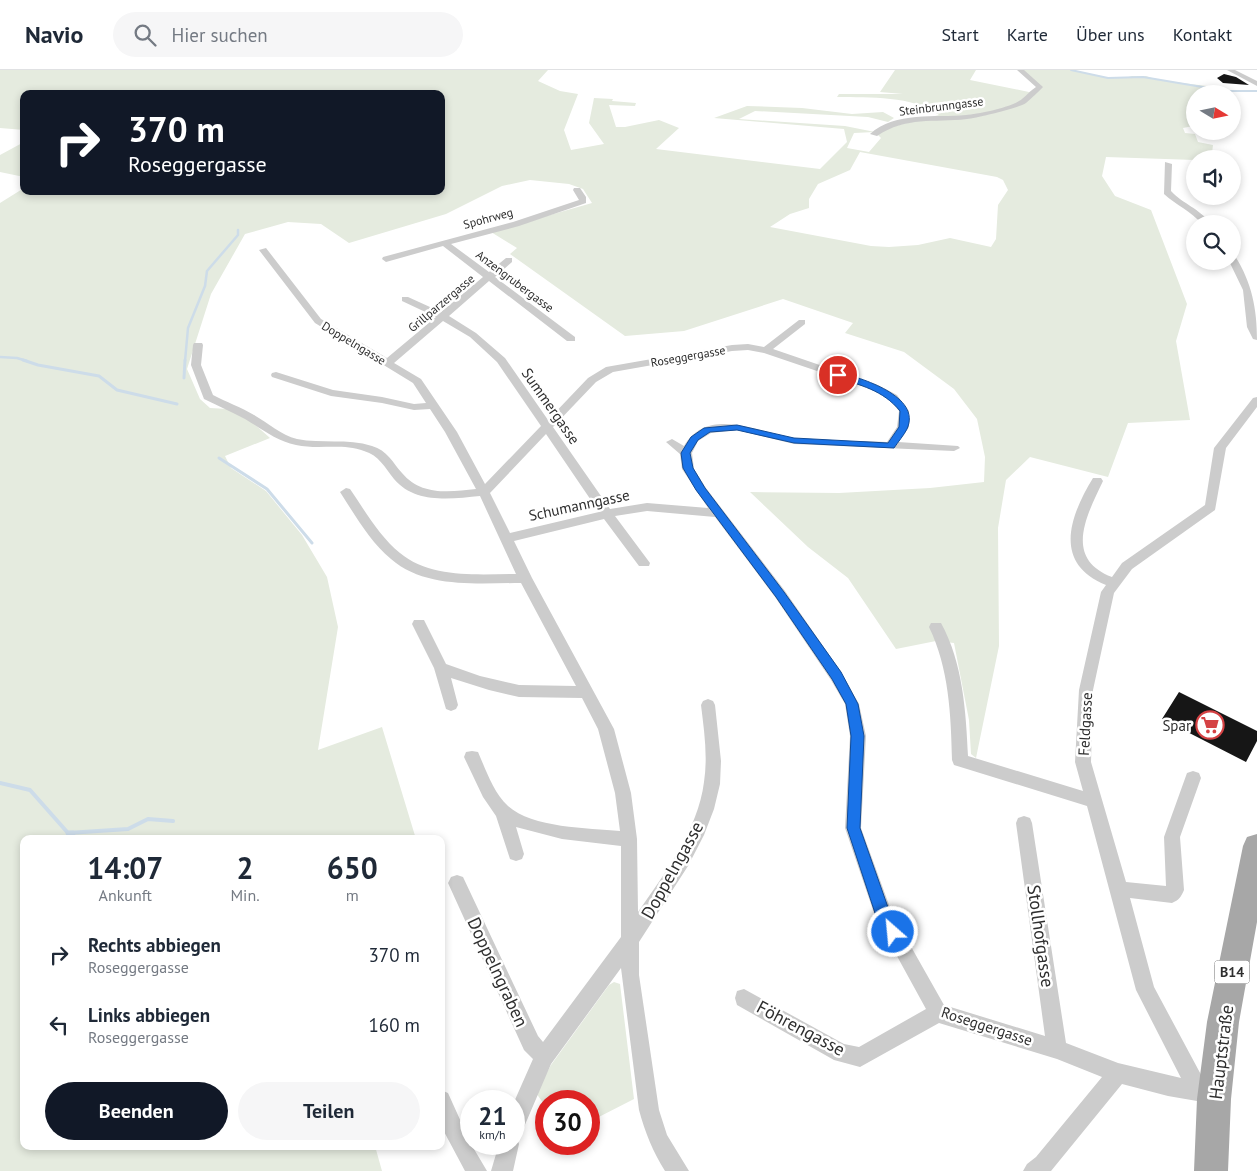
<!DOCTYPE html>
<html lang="de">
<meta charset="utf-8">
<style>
:root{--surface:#fff;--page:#f6f6f7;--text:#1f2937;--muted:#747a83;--line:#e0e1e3;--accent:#111827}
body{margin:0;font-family:"PT Sans",sans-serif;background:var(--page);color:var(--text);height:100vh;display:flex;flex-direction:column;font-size:19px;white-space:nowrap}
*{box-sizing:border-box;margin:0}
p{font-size:16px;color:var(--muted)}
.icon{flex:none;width:28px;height:28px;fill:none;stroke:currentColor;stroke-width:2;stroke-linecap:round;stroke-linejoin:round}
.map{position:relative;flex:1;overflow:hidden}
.panel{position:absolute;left:20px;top:765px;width:425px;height:315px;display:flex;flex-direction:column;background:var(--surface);border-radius:10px;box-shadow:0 2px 8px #0003}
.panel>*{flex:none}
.hud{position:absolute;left:20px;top:20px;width:425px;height:105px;border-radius:10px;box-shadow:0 2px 8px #0003;background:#111827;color:#fff;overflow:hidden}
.needle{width:32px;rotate:100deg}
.tools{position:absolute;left:1186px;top:15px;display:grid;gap:10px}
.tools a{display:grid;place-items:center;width:55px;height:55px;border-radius:50%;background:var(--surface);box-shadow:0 2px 8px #0003;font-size:25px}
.speed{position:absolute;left:460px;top:1020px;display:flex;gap:10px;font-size:25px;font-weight:700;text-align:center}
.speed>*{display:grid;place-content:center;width:65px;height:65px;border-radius:50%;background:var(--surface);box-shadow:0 2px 8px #0003;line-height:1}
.speed small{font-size:12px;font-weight:400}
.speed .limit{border:8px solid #d22;background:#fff;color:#111}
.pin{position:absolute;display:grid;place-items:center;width:42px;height:42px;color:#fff;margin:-21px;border:2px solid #fff;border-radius:50%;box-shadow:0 1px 5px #0007}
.me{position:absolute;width:55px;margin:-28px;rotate:333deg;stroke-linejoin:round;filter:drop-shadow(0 0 4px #0008)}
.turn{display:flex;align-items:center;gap:18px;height:105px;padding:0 25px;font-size:22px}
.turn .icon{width:65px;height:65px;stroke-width:2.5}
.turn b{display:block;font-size:35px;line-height:42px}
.eta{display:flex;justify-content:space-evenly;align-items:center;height:85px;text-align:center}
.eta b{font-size:30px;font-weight:600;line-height:35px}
.primary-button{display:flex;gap:10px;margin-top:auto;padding:10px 25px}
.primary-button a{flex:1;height:58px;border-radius:30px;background:var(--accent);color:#fff;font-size:20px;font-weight:600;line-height:58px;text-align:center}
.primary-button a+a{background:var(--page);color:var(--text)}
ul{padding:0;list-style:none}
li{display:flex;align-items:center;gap:15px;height:70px;padding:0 25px}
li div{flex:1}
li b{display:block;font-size:19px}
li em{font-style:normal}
header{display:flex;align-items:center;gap:30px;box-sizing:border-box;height:70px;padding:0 25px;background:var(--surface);border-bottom:1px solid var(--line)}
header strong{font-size:24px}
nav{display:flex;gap:28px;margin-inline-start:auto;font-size:18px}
.search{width:350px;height:45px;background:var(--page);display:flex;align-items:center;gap:12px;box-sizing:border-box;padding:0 18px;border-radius:28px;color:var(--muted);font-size:19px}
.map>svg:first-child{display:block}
</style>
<header>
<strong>Navio</strong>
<div class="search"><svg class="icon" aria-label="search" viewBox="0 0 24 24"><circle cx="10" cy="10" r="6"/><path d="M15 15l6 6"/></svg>Hier suchen</div>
<nav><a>Start</a><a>Karte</a><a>Über uns</a><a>Kontakt</a></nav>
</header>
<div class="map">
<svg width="1257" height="1101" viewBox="0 0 1257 1101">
<rect width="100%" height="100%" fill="#fff"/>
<path fill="#e5ebdf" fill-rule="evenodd" d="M0,0H548L538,11L560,21L578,24L564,60L571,80L604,74L589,53L594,28L613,29L612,31L636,33L635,36L609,35L616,57H625L659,50L679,58L656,79L820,99L847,72L844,59L714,48L747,36L802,38L852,44L883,42L894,48L888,52L868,47L755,41L739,49L845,56L875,62L854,63L847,78L869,82L881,68L877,64L887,58L939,45C912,25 870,28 837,27L839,24H903L880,22L895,0H976L970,10L1029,22L1042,17L1021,0H1070L1104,7L1125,8L1132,6H1146L1158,10L1215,17L1214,24H1195L1193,56L1183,58L1185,63L1195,64L1198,72L1213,75L1212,83H1226L1222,89L1195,90L1106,87L1102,106L1115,126L1151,140L1187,234L1176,271L1190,350L1128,353L1108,407L1030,387L1006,410L998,458L999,576L976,688L971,684L969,650L954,573L936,571L896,579L848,508L808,477L750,422L839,423L930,418L984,412L985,387L977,349L954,319L904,282L845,263L853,253L783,229L684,261L625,266L510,184L517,178L491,162L592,133L583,119L569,114L530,110L502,116L446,144L349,173L321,154L288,152L245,164L211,224L187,299L200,329L210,338L228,339L251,351L270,368L225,386L231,398L266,421L302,465L327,507L338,557L318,680L382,657L416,769H24V1076H375L382,1101H0V133L24,118V121H441V24H24V60L0,58ZM860,82L997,107L1003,110L1008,120L998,135L996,169L991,177L950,168L918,175L889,177L871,176L770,157L790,144L809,138V129L818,114L850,100Z
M24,72V107L0,102V85Z
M614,912L620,914L634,1029L589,1052V1031H546V1037L536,1023L551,995L609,915Z"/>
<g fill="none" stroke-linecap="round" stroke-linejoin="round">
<path stroke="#cddce9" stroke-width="2" d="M1071,0L1108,8L1143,7L1226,21H1257"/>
<path stroke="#cddce9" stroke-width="2.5" d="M0,287L17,288L27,291
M185,291L188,258L205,216L207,201L238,165V160"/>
<path stroke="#cddce9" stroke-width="3" d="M23,290L38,295L99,306L117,320L177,334
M184,308L185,290
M219,388L267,419L312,473"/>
<path stroke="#cddce9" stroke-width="4" d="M0,713L30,720L68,763L128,759L148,749L173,751"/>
<path stroke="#cddce9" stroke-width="5" d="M68,763H73"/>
</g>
<path fill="#161616" d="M1224,4L1236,7L1249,15L1223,13L1217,8Z
M1179,622L1257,661V671L1246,692L1162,649Z"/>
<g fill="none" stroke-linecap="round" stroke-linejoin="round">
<path fill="#ccc" fill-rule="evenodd" d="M1017,0H1024L1043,17C1038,22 1032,28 1026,33C1019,38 977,48 967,49C933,53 907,46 877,66L870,64C895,41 936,48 966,45C978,44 1013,37 1022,29C1027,25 1030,21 1036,17Z
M1227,0H1235L1257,11V16Z
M1165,92L1172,94L1171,121C1184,135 1198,137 1211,154H1202C1191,141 1176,135 1164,124Z
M574,118H580L586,127V133L519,156L451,174L489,202L506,188H512V192L495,207L575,267V271H567L489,211L449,246L476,263L505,288L548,350L588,308L606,297L732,275L748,274L764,277L799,250H805V254L773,279L878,315L897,325L909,341V357L898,372L958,376L960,378L954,381L794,374L737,360L711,363L698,371L692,383L694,399L706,418L785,521L841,602L859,634L866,666L861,758L892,843L944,935L1045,966L1016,753L1018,748L1024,746L1030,748L1032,753L1066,973L1118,993L1181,1008L1136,920L1087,736L954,695L952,690C951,645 949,598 929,557L931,553H941C963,593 966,642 968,686L1083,721L1075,692L1079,620L1101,522L1106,515C1053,494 1069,447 1093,408H1101L1103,411C1087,445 1063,488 1112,507L1122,493L1205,435L1214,378L1253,328L1257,327V337L1226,378L1215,440L1132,499L1114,523L1093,620L1091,692L1126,812L1166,816L1164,767L1187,703L1193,701L1199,703L1201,708L1180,767L1184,820C1181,827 1179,830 1172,833L1130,828L1154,917L1206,1014L1221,1022L1224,1029L1221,1036L1214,1039L1197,1031L1168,1026L1122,1014L1051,1101H1023L1027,1094L1036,1087L1102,1007L1057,989L939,953L860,997L834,990L737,935L735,928L737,921L744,919L844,974L859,977L926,939L875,846L845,758L850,666L845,634L831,610L775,527L715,447L647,441L615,446L650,493L649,496H639L604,449L514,471L532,508L614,659L631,723L637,769L638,842C665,803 698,760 704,712C708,686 704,660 701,635L703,631L708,629L713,631L715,635L721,691L720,714L714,739L704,765L688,796L639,872V905L659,1040L667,1065L689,1101H665C653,1082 645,1062 639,1040L621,898L551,994L521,1064L516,1066L519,1074L513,1101H491L499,1074H514V1032L533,989L524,980L448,813L451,807L457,805L463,807L538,966L543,972L621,867V776L562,769L516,757L524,784L522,789L516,791L510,789L496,746L483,727L464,687L466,682L472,681L478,682C486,700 493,722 508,736C532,758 588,758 620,761L615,723L598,659L582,628L519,627L489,620L451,608L458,635L456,639L451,641L446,639L434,598L412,554L414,550H424L446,594L480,606L519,615L576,616L521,513C479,513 425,519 391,489C370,472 355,445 340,422L346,418L350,419C365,441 380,467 400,483C431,509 479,504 516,504L480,426C451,429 415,434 394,409C385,398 379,385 364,381C342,373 318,380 296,375C276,371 262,359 245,349C232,342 218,336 204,329L191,295L193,275L194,273H202L203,275L201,295L213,325C226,332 241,337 254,345C268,353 281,365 297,369C322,374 347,368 372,376C387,380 393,393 402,403C421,426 450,422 476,419L445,362L430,339L414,340L382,333L331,326L272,307L271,305L272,303L276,302L333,320L382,327L414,334L426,333L413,313L315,253L259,180L266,178L321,249L387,288L436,247L402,231V227H408L441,242L483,207L443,176L386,192L382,189L383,187L513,152L579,130L573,120ZM443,251L470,267L497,292L541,356L485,414L457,362L421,309L394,293ZM748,280L764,283L870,319L889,329L899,341L897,357L887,372C857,370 825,372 794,368C760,363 708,335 684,376L672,369L666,372L680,384L682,399L708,438L647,433L610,439L553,357L596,312L613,302L732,281ZM546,364L599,442L510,463L490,423Z
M1232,185L1235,186C1252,213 1257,239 1257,270L1253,269L1247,257L1243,220L1229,191H1232Z
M441,1020L448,1023L471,1074L487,1101H465L441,1056Z"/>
<path fill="#a7a7a7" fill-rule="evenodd" d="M1257,764V852L1239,952L1231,1029L1228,1101H1194L1197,1029L1207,952L1243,776L1247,767Z"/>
</g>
<path fill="#1a73e8" stroke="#114b97" d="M838,302C861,308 922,326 907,359C904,365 898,372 894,378L794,373L737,360L710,362L698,370L690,383L693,398L705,418L784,522L841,602L858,634L864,666L860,758L890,843L900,862L898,867L893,869L887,867L876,846L847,758L851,666L846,634L832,609L776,527L696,420L683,398L681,383L691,367L704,358L737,355L794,368L888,373L899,357L900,341C883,320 860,315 835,307V303Z"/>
<defs>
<g id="supermarket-ring" transform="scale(1.4375)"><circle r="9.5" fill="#fff" stroke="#d54244" stroke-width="1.5"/><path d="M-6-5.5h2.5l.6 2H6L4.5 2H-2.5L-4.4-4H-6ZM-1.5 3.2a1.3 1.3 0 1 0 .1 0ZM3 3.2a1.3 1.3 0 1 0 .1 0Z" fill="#d54244"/></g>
</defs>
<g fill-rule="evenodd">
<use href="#supermarket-ring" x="1210" y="655"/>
</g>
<g text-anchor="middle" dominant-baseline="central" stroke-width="5" stroke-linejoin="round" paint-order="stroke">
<g font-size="12" fill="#2f2f2f" stroke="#fff">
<text transform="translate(941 36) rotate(-7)">Steinbrunngasse</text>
<text transform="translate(488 148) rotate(-15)">Spohrweg</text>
<text transform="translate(515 211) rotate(37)">Anzengrubergasse</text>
<text transform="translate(441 233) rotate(-40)">Grillparzergasse</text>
<text transform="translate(354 273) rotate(31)">Doppelngasse</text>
<text transform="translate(688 286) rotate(-10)">Roseggergasse</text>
</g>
<rect fill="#fff" stroke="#6d6d6d" stroke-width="1" x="1214.5" y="890.5" width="35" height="23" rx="4"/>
<g font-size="14" font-weight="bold" fill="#2f2f2f">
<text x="1232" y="902">B14</text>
</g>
<g font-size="15" fill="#2f2f2f" stroke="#fff">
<text transform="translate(551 336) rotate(55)">Summergasse</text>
<text transform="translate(579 435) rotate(-12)">Schumanngasse</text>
<text transform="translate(1085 654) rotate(-87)">Feldgasse</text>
<text transform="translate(987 956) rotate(18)">Roseggergasse</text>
</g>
<g font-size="15" fill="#2f2f2f" stroke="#fff" text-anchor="end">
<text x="1191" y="655">Spar</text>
</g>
<g font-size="18" fill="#2f2f2f" stroke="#fff">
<text transform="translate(672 800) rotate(-61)">Doppelngasse</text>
<text transform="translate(1041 866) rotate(82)">Stollhofgasse</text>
<text transform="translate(498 902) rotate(65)">Doppelngraben</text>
<text transform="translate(801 958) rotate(28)">Föhrengasse</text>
<text transform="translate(1221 982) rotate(-83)">Hauptstraße</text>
</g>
</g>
</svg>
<div class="tools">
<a><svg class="needle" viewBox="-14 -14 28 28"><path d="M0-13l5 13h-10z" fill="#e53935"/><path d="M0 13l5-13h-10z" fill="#747a83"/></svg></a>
<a><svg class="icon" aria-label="sound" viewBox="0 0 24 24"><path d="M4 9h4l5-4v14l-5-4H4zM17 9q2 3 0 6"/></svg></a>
<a><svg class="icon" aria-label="search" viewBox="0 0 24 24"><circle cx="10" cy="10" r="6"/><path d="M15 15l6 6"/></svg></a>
</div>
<div class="speed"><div>21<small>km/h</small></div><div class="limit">30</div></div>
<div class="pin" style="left:838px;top:305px;background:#d93025"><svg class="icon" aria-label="arrive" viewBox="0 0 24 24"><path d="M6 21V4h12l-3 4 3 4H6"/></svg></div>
<svg class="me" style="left:893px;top:862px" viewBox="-20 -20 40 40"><circle r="17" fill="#1a73e8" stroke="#fff" stroke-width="3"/><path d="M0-11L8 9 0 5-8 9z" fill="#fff"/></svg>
<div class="hud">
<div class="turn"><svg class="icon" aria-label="right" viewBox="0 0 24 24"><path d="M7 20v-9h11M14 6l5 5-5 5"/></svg><div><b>370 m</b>Roseggergasse</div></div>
</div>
<section class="panel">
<div class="eta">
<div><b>14:07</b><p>Ankunft</p></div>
<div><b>2</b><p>Min.</p></div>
<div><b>650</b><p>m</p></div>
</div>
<ul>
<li><svg class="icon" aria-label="right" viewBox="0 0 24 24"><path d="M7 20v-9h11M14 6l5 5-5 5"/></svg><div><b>Rechts abbiegen</b><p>Roseggergasse</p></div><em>370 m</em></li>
<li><svg class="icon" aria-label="left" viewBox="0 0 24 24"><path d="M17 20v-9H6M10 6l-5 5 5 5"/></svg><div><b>Links abbiegen</b><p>Roseggergasse</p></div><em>160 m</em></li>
</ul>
<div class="primary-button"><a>Beenden</a><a>Teilen</a></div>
</section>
</div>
